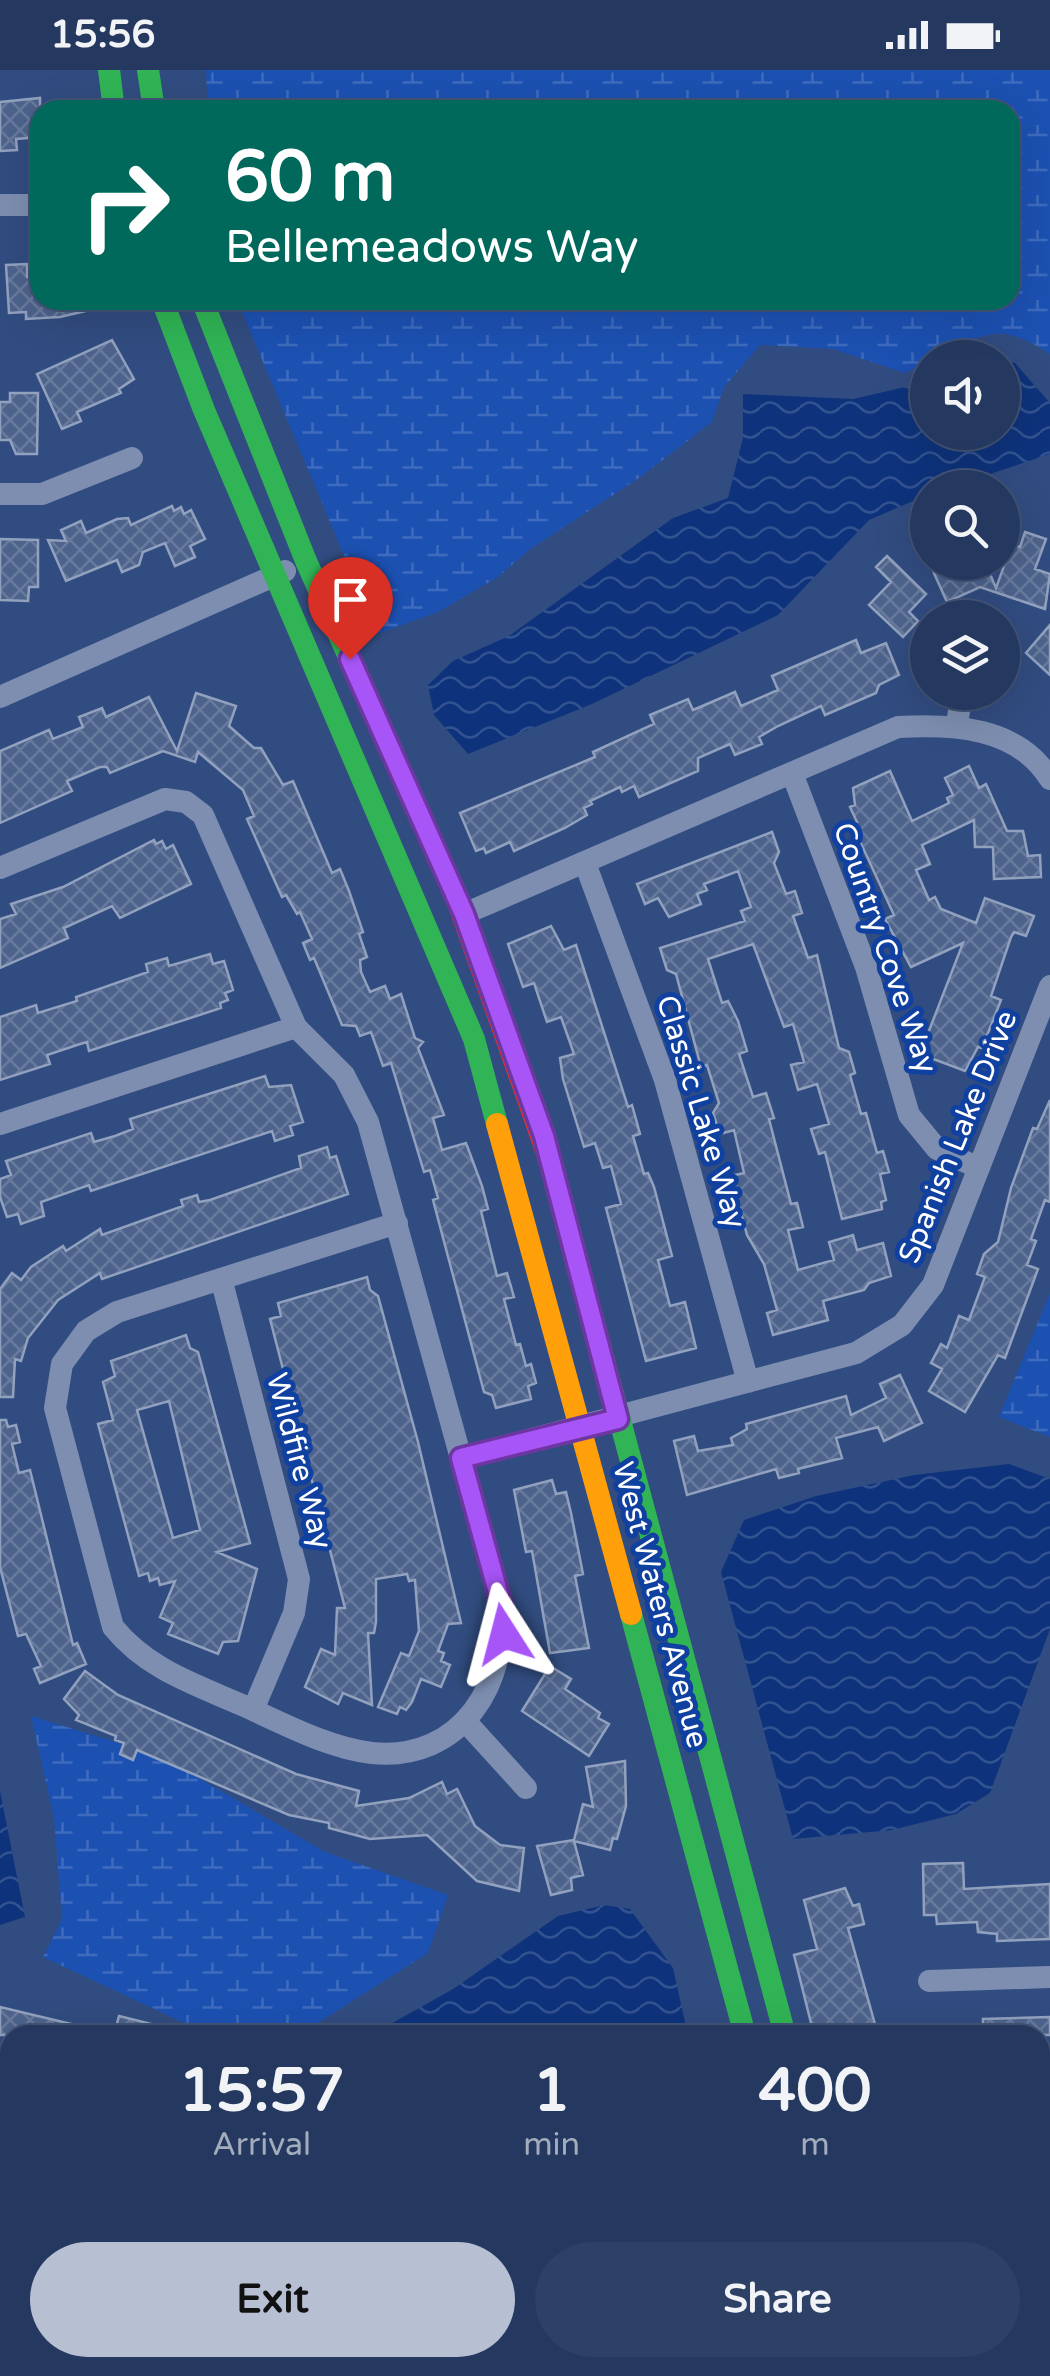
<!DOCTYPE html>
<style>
:root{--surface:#253960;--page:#2d4066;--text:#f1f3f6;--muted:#a3acbd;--line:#425375;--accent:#b7c0d3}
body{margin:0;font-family:"Varela Round",sans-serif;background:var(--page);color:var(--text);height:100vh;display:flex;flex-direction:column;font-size:38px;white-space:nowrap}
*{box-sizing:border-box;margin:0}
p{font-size:32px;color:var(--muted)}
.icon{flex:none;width:55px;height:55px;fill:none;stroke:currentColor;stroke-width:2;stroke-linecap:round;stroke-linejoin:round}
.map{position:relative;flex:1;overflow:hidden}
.drawer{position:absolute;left:0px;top:1955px;width:1050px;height:352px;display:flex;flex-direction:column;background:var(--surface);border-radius:30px 30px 0 0;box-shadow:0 10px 40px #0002,0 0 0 2px var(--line)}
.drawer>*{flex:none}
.guide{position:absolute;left:30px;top:30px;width:990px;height:210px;border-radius:30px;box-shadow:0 10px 40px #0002,0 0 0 2px var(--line);background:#00695c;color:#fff;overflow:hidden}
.tools{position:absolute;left:910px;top:270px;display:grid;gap:20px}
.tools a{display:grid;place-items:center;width:110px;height:110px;border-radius:50%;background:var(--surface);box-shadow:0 10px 40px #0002,0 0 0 2px var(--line);font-size:50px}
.pin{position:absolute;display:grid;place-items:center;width:85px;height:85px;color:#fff;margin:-102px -42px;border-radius:50% 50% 50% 0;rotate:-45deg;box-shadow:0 0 10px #0007}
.pin .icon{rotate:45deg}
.me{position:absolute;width:110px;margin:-55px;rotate:351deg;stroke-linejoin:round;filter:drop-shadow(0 0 8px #0008)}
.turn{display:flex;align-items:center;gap:35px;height:210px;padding:0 30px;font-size:45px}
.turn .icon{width:130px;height:130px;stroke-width:2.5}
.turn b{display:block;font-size:70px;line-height:85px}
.eta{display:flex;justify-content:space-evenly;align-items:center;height:170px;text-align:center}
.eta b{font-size:60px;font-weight:700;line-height:70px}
.primary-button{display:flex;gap:20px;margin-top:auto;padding:20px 30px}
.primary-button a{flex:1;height:115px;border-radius:60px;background:var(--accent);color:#111;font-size:40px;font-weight:700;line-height:115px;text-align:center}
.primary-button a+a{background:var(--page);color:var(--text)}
.status{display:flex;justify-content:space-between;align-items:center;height:70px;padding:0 50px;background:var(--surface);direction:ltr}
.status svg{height:28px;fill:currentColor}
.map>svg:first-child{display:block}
</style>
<div class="status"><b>15:56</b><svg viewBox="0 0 49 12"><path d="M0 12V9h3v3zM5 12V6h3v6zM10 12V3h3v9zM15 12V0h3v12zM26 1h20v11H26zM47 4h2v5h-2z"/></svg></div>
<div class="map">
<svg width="1050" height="2306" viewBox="0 0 1050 2306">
<defs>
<pattern id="wetland-marsh" width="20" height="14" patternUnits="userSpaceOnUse" patternTransform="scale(2.5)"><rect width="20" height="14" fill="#1c51b2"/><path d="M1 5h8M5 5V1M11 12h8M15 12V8" fill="none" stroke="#3e6bbe"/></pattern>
<pattern id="water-waves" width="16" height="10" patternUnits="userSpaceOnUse" patternTransform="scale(2.5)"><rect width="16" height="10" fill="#0e337c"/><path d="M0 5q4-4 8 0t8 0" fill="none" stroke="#325290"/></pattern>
<pattern id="building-cross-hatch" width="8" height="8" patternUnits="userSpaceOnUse" patternTransform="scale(2.5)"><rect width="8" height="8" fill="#4d638c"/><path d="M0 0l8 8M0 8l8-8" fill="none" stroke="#687a9d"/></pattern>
</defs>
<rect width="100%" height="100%" fill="#314c80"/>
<path fill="url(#wetland-marsh)" d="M206,0H1050V284C999,251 986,263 937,287L928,288L927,292L905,303L833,279L760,275L724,317L712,352L639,408L529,480L498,507L438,542L377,564L237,230H1010V40H208Z
M1050,1223V1367L999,1347Z
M31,1646L161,1686L325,1782L448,1825L428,1883L299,1965H210L43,1887L62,1849L54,1748Z"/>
<path fill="url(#water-waves)" d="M1003,292L1015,293L1050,333V384L951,417L928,418L927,425L869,450L778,545L592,634L468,684L434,645L428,615L453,591L509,566L673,448L728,428L743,368V324L853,329L927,312L928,362H1002Z
M1009,1394L1050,1409V1559L990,1723L956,1744L892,1760L793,1769L721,1502L744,1450L816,1426L914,1405Z
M0,1721L25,1847L0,1855Z
M604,1835L630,1839L673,1898L688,1965H371L453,1919L558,1846Z"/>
<path fill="url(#building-cross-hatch)" stroke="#91a1be" stroke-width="2.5" fill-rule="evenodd" d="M40,28V67L16,69L17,80L0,81V32Z
M27,194V207L40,206V230H106L107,236L60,247L26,249V242L9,243L6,195Z
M112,270L134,309L119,319L121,323L77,342L81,351L62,359L37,304Z
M10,323H38L37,384H16L10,370H0V332H10Z
M172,436L174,441L181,437L184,444L191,440L205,469L190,476L195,487L175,496L165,473L143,482L139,495L122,502L117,490L66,511L48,470L66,471L61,460L81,451L86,463L117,449L128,448L131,455Z
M1025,462L1046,469L1035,499L1050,504L1045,539L980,517L947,532L929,492H985L996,518L1012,474L1020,477Z
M0,469L38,470V517H29L28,531L0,530Z
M887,486L926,524L909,542L918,551L903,567L869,535L891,512L876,497Z
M1050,555V605L1026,583Z
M856,570L861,583L886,573L899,605L879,615L876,623L825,645L821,636L778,656L759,667L762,674L735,685L730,674L698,688V701L639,727L634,716L622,722L620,717L590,731L592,734L584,738L587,745L565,758L514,781L510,772L486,783L484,778L476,781L460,743L595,687L593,682L654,654L650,645L688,629L693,640L735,622L741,636L778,620L772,606Z
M196,623L236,636L229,656L254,678H261L283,715L293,711L332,803L340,799L349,821L363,862L359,864L367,887L360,890L361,902L370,922L385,916L390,929L401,924L415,968L423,972L418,978L444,1045L433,1048L442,1080L466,1073L482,1116L488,1139L481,1141L497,1206L507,1203L514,1227L504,1229L516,1275L520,1274L526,1296L531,1294L536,1313L528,1316L531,1329L496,1338L492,1325L484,1322L433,1130L438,1128L430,1100L424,1102L391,993L383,996L371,962L360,966L356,956L342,955L314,888L310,890L303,873L312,869L300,842L297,844L286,825L282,827L247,749L254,746L243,720L198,682L195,692L163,681L110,703L107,697H100L67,711L72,721L0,753V681L49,660L53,669L83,657L79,647L102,638L106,647L149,627L177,681Z
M969,696L979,718L986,714L1007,761H1023L1028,786L1040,785L1041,807L994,809L993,777H975L974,750L922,775L930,794L916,800L929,830L935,827L941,839L976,853L985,828L1034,846L1026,866L1014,862L1011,867L991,926L1001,930L982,978L978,977L965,1001L920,984L963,873L911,897L885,849L894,845L852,754L857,752L850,737L855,735L853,718L890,701L912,751L949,733L947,728L953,725L945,708Z
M772,762L779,782L774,793L786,824L795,821L802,843L793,846L808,888L817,885L839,978L849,982L855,1003L850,1005L861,1044L866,1043L877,1083L883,1081L889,1102L880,1104L886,1130L881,1132L882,1139L842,1149L825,1082L819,1084L811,1059L829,1054L817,1014L798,1020L791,995L804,992L793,954L784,957L753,874L708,889L722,933L728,931L738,951L747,981L739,984L753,1027L766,1023L774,1048L769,1049L791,1134L797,1133L803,1157L788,1160L798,1200L834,1190L829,1172L853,1165L857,1180L883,1173L891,1206L869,1213L864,1220L823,1231L828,1250L773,1265L767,1243L777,1240L764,1194L747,1165L731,1106L744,1103L734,1060L720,1064L713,1043L719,1033L707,995L701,997L676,904L667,900L660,878L745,851L741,841L751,837L738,801L704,814L707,820L697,824L701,834L669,847L658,828L645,834L637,814Z
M154,770L156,774L162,771L166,779L173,775L191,814L120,848L112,836L64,858L68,868L0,898V849L16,844L11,834L63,817Z
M551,856L564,880L576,875L628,1037L632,1035L640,1064L633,1066L644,1104L648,1103L654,1117L672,1186L658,1190L670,1236L685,1232L696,1278L646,1291L606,1138L621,1134L611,1096L603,1098L595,1073L584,1077L563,1009L560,988L574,984L561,947L547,952L534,913L523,917L508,874Z
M210,884L213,894L224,891L233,920L225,923L228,930L220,933L221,938L89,981L87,972L80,974L47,985L50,994L0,1010V947L36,935L38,943L77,931L76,927L148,902L146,894L167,888L169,896Z
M265,1006L269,1017L291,1015L303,1052L290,1056L293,1065L275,1071L272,1061L91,1121L89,1115L41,1132L44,1146L21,1154L18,1144L7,1147L0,1127V1109L11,1105L6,1091L91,1063L94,1072L115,1066L133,1059L130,1049Z
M1050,1030V1132L1045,1130L1031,1169L1036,1171L1027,1195L1038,1199L1005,1288L998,1285L965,1342L929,1321L942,1299L931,1293L941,1274L947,1278L959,1246L969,1250L985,1207L977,1204L984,1184L998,1172L1011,1118L1033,1058L1037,1059Z
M327,1077L330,1088L336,1086L348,1124L102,1209L100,1203L58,1230L28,1268L21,1291L15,1289L13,1327H0V1219L12,1203L21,1210L31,1197L63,1176L66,1181L100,1159L102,1165L183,1136L181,1130L197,1125L199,1132L210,1130L301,1098L299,1086Z
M367,1207L370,1220L378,1226L418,1372L461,1553L448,1554L438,1581L444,1583L441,1591L450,1595L441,1617L421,1609L412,1632L406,1640L400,1637L397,1644L378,1637L401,1583L409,1586L419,1561L415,1510L409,1511L407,1504L376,1509V1552L374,1563H368L372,1635L343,1623L338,1634L305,1617L321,1579L335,1585L337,1538H345L270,1249L281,1246L278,1233Z
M186,1265L190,1278L198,1282L250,1473L217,1482L257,1499L238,1571L223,1572L218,1584L168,1564L173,1553L160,1547L175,1511L160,1515L158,1508L150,1511L148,1503L139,1506L98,1354L113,1350L103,1312L115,1306L111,1291ZM169,1331L200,1460L173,1468L137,1340Z
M900,1305L922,1353L884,1371L878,1357L836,1368L842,1388L798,1399L799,1403L779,1408L776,1399L687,1425L674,1371L694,1366L698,1381L733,1375L731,1368L747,1359L746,1354L846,1326L851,1345L886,1328L880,1314Z
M0,1350H6L8,1357L16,1355L20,1372L12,1374L19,1403L30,1400L73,1575L77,1573L86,1594L40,1613L34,1599L41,1596L26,1564L18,1566L0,1497Z
M552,1410L556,1424L566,1422L571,1443L583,1504L575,1506L589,1578L550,1583L532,1481L526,1482L514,1420Z
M550,1596L571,1609L565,1619L600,1643L598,1648L609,1654L589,1686L522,1641Z
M85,1601L118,1625L296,1704L359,1721L356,1736L409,1728L442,1712L447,1724L457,1719L475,1756L500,1775L524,1778L519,1821L477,1811L427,1765L370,1769L329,1758V1753L289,1745L137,1680L133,1690L120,1684L124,1673L115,1670L116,1666L76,1650L79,1645L64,1629Z
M625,1691L626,1736L617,1769L613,1768L610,1780L574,1771L583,1805L571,1808L572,1820L551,1825L537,1776L574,1770L583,1734L593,1737L586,1697Z
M963,1793L964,1819L1050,1814V1869L997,1871V1864L978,1862L977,1852L937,1854L936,1845H924L923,1794Z
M845,1818L853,1836L859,1834L864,1854L848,1858L878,1965L813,1961L794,1885L817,1879L804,1830Z
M0,1937L92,1959L91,1965H0Z
M119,1946L171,1959L170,1965H114Z
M1050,1947V1965H983V1949Z"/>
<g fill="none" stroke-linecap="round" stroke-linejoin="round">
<path stroke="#7d8eb0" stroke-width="22" d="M0,135H40
M0,424H42L132,388
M0,627L285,501
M957,654L962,622
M792,703L866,897L909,1045L937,1079L979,1098
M585,793L665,1010L748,1312
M0,798L165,729L186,732L203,745L296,957L344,1005L368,1052L501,1533C509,1613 461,1692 372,1683C328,1678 282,1653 242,1635C194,1614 147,1599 113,1557L55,1338L62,1294L86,1261L117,1242L397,1153
M464,844L898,657C952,654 1017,656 1050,709
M0,1054L296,957
M222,1212L299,1509L294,1543L253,1640
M461,1388L856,1283L902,1255L933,1215L1050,916
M466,1652L526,1718
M929,1911L1050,1907
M0,2033L10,2035
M1040,2231L1050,2227
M192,2298L195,2306
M682,2298L684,2306
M831,2298L833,2306
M868,2298L870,2306
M1012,2298L1014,2306
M100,2306L117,2298"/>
<path stroke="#30b455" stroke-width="22" d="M109,0L114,40
M148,0L154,40
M162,230L204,340L474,969L497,1054
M202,230L306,491L455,824
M552,1097L785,1965
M631,1544L745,1965
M344,2306L355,2298
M394,2306L406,2298"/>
<path stroke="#ff9f0a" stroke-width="22" d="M497,1054L631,1544
M1040,2046L1050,2045
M1040,2080L1050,2079"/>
<path stroke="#e5322d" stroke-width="22" d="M455,824L552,1097"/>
</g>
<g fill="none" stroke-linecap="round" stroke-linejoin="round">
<g stroke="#6d37a1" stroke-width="25">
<path id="route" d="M350,589L464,844L544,1066L618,1349L461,1388L501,1533L504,1564"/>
</g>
<use href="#route" stroke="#a855f7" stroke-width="18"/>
</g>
<g text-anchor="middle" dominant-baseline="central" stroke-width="10" stroke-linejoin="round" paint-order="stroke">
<g font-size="30" fill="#fff" stroke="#1141a0">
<text transform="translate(885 878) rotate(71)">Country Cove Way</text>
<text transform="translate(701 1042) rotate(73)">Classic Lake Way</text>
<text transform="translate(958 1067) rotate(-68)">Spanish Lake Drive</text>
<text transform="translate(299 1391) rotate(75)">Wildfire Way</text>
<text transform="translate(660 1535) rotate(75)">West Waters Avenue</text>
</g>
</g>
</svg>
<div class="tools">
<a><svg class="icon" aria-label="sound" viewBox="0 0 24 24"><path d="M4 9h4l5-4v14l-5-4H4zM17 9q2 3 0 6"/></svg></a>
<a><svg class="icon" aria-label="search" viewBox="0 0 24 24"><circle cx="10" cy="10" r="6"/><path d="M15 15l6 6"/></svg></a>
<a><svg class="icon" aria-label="layers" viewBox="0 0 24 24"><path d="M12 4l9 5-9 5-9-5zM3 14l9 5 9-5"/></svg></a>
</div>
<div class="pin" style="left:350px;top:589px;background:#d93025"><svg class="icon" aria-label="arrive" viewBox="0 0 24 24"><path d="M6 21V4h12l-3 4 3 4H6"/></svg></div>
<svg class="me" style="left:504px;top:1564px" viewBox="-20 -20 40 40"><path d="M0-17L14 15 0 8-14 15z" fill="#a855f7" stroke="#fff" stroke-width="4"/></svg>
<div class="guide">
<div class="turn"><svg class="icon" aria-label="right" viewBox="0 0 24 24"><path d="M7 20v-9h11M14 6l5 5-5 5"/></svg><div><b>60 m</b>Bellemeadows Way</div></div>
</div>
<section class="drawer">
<div class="eta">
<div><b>15:57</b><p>Arrival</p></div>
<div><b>1</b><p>min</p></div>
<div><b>400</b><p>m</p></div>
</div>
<div class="primary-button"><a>Exit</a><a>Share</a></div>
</section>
</div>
